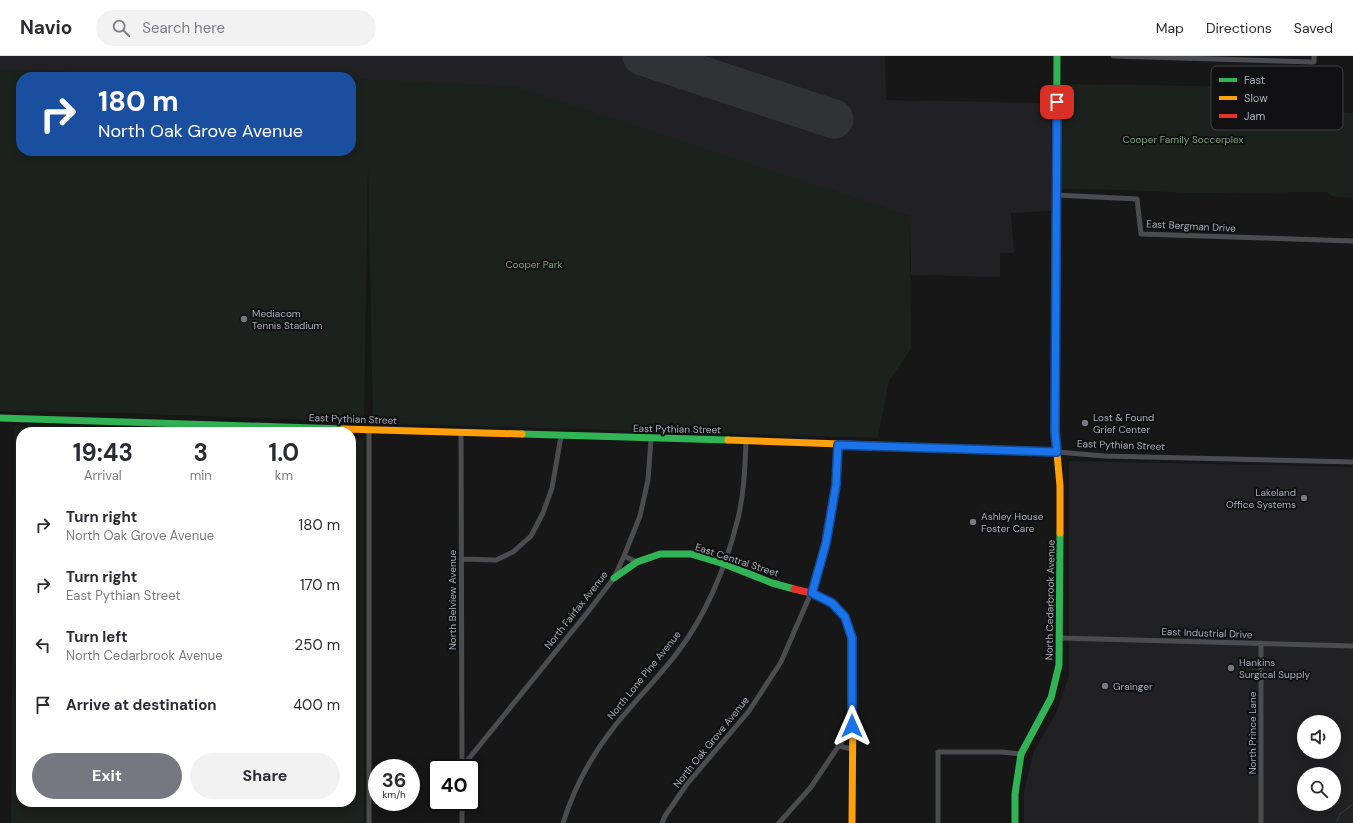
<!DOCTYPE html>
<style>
:root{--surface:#fff;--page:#f2f2f3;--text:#2b2b33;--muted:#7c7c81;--line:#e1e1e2;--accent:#757880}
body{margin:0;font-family:"DM Sans",sans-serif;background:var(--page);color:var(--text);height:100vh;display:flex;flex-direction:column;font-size:15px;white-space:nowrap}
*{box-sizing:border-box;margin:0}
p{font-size:13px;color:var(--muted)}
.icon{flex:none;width:22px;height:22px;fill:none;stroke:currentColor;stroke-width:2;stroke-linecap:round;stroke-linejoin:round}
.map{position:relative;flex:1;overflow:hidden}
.drawer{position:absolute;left:16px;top:371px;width:340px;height:380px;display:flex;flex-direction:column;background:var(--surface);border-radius:16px;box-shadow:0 2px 10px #0003}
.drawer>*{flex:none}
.banner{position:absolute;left:16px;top:16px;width:340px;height:84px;border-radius:16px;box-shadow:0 2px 10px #0003;background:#1a4fa0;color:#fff;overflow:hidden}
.fabs{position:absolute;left:1297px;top:659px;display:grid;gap:8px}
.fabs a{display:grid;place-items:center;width:44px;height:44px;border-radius:50%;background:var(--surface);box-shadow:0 2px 10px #0003;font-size:20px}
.speed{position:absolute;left:368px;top:703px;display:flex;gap:8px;font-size:20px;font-weight:700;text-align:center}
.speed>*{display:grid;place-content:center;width:52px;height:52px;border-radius:50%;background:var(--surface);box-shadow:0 2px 10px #0003;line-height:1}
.speed small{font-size:10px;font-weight:400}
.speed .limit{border:2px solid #111;border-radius:6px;background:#fff;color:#111}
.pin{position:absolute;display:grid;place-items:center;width:34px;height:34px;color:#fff;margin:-17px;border-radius:8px;box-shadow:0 2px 6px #0006}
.me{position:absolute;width:44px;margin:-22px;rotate:0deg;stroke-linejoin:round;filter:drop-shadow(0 0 3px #0008)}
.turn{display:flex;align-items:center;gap:14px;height:84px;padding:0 16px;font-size:18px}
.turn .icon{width:52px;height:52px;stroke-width:2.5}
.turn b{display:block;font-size:28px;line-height:34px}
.eta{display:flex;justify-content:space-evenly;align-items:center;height:68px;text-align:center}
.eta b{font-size:24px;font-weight:700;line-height:28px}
.button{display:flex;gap:8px;margin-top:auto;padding:8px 16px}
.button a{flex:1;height:46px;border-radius:24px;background:var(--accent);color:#fff;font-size:16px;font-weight:700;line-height:46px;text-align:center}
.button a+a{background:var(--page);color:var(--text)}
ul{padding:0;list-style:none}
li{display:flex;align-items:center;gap:12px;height:60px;padding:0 16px}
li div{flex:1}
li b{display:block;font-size:15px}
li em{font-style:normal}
header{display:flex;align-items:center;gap:24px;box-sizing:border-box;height:56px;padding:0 20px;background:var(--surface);border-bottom:1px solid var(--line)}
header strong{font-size:19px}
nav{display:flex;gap:22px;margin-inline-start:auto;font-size:14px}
.search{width:280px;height:36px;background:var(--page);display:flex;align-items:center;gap:10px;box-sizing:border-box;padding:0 14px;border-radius:22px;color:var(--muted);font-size:15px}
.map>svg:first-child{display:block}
</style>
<header>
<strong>Navio</strong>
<div class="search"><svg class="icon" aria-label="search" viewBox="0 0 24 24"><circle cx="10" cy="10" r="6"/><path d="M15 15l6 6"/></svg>Search here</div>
<nav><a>Map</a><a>Directions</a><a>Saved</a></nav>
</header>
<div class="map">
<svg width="1353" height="767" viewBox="0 0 1353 767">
<rect width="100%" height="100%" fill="#171717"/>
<path fill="#212124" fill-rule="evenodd" d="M0,0H885L886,44L1051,47V155L1011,157L1014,197H1000V221L911,219L910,160L351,25V21H219L0,15Z
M1069,405L1353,411V767H1024V736L1033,697L1056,657L1069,620ZM1304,666H1334V696H1304ZM1304,718H1334V748H1304Z"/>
<path fill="#1b211c" d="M0,14L261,21H21V95H351V23L513,30L910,160L911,293L889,325L878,382L373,367L368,112L364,366L121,357L0,355Z
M1062,28L1338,32L1339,56L1353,57V142L1334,141L1326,136L1188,137L1127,134L1060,133Z
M14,369L196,376H21V746H351V382L364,383V767H11Z"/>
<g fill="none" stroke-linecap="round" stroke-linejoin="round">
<path stroke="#2a3239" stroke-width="1.5" d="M1336,767L1340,758L1353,748"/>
<path stroke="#313233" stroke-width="39" d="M642,0L834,63"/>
<path stroke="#4b4c50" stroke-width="5" d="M1113,0L1314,6V0
M1056,139L1137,143L1141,178L1353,185
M369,374V767
M461,377L462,712
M1057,396L1104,400L1353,406
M624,500L637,506
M461,503L496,504L513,496L531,480L543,457L552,432L561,380
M1060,582L1353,590
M1261,587V767
M839,690L852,693
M462,711L587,557L614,522L624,500L640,460L648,424L651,383
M462,767V746
M563,767C574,732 591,700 614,671C634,646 657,623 677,597C705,561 726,511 737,466C744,440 745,412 746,385
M662,767L665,760L687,728L749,655L781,606L811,537L826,487L836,429L839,389
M779,767L811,731L852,670
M938,767V696H1002L1021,698"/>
<path stroke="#30b455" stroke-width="7" d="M1056,174L1057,0
M0,362L344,373
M522,378L728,384
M983,393L1057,396
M614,522L637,506L660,498H691L724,508L772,527L794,533
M1015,767V738L1021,698L1051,642L1059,609L1060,477"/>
<path stroke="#ff9f0a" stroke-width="7" d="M1056,174L1055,376L1060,430V477
M344,373L522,378
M728,384L983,393
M852,767L853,645"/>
<path stroke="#e5322d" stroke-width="7" d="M794,533L811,537L832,547L845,561L853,582V645"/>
</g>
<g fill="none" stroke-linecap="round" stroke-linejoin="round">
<g stroke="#114b97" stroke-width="10">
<path id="route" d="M852,670V582L845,561L832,547L812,537L826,487L836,429L838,389L1057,396L1055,376L1057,46"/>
</g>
<use href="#route" stroke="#1a73e8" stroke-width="7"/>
</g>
<g fill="#757880" stroke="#111113" stroke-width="1.5">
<circle cx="244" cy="263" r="4"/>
<circle cx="1085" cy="367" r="4"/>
<circle cx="1304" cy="442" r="4"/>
<circle cx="973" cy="466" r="4"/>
<circle cx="1231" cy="612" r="4"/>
<circle cx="1105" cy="630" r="4"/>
</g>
<g text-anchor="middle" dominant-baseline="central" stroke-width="4" stroke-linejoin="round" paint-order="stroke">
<g font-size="10" fill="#7fa381" stroke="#111113">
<text x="1183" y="83">Cooper Family Soccerplex</text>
<text x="534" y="208">Cooper Park</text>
</g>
<g font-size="10" fill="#a8adb8" stroke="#111113">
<text transform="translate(1191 170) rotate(3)">East Bergman Drive</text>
<text transform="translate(353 363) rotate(2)">East Pythian Street</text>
<text transform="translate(677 373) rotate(1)">East Pythian Street</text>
<text transform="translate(1121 389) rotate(2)">East Pythian Street</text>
<text transform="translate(737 504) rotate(18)">East Central Street</text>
<text transform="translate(452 544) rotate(-90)">North Belview Avenue</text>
<text transform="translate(1050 544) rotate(-89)">North Cedarbrook Avenue</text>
<text transform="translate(576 554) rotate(-52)">North Fairfax Avenue</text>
<text transform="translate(1207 577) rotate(2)">East Industrial Drive</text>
<text transform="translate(644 619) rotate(-51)">North Lone Pine Avenue</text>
<text transform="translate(1252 677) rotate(-90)">North Prince Lane</text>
<text transform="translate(711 686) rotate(-51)">North Oak Grove Avenue</text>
</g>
<g font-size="10" fill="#a8adb8" stroke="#111113" text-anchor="start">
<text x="252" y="257">Mediacom<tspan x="252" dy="12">Tennis Stadium</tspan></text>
<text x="1093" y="361">Lost &amp; Found<tspan x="1093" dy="12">Grief Center</tspan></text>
<text x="1296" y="436" text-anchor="end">Lakeland<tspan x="1296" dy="12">Office Systems</tspan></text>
<text x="981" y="460">Ashley House<tspan x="981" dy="12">Foster Care</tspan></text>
<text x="1239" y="606">Hankins<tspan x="1239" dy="12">Surgical Supply</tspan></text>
<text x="1113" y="630">Grainger</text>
</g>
</g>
<rect x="1211" y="10" width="132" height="64" rx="6" fill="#111113" stroke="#3e4045" stroke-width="1"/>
<rect x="1219" y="22" width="18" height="4" fill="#30b455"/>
<rect x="1219" y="40" width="18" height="4" fill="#ff9f0a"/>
<rect x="1219" y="58" width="18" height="4" fill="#e5322d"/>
<g font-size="11" fill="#a8adb8">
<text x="1244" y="28">Fast</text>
<text x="1244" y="46">Slow</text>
<text x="1244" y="64">Jam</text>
</g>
</svg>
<div class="fabs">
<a><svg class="icon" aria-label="sound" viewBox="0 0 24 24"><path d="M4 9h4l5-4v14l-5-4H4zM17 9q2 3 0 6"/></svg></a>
<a><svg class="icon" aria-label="search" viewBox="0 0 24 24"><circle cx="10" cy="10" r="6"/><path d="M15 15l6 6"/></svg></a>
</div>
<div class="speed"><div>36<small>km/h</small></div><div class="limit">40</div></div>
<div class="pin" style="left:1057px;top:46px;background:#d93025"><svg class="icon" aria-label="arrive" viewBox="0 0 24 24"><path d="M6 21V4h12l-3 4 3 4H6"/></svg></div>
<svg class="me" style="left:852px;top:670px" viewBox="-20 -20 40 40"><path d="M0-17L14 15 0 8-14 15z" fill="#1a73e8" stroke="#fff" stroke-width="4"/></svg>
<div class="banner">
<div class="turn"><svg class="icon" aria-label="right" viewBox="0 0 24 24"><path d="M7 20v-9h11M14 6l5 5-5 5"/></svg><div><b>180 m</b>North Oak Grove Avenue</div></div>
</div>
<section class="drawer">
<div class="eta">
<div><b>19:43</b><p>Arrival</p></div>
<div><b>3</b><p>min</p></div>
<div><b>1.0</b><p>km</p></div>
</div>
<ul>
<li><svg class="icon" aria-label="right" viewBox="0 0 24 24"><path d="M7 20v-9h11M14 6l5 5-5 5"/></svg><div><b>Turn right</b><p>North Oak Grove Avenue</p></div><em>180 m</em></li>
<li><svg class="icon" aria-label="right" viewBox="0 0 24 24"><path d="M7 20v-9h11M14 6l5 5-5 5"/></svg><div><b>Turn right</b><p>East Pythian Street</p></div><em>170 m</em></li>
<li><svg class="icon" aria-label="left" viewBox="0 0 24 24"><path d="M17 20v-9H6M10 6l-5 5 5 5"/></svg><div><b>Turn left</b><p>North Cedarbrook Avenue</p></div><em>250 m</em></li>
<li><svg class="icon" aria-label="arrive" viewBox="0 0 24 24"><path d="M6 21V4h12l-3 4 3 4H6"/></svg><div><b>Arrive at destination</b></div><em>400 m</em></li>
</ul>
<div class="button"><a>Exit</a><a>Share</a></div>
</section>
</div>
